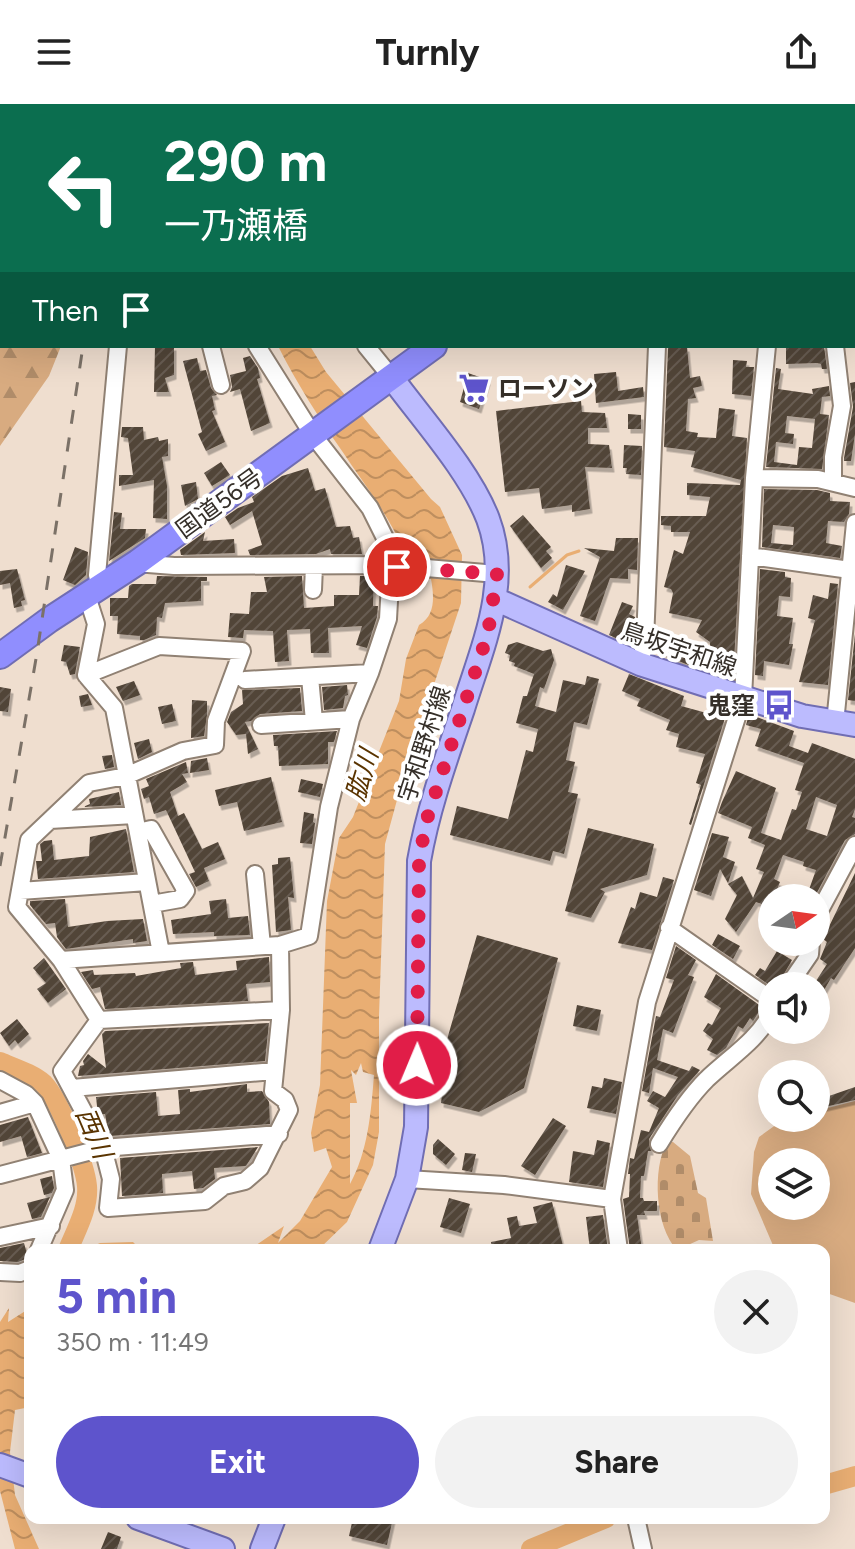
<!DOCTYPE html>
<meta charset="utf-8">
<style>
:root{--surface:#fff;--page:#f2f2f2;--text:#222;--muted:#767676;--accent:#5e54cc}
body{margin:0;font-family:Figtree,"Noto Sans JP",sans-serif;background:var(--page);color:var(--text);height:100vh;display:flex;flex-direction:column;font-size:30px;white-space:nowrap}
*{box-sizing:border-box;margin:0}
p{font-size:26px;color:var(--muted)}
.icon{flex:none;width:44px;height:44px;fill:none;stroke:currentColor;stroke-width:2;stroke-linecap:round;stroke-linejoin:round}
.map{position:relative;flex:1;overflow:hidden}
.side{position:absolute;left:24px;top:1140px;width:806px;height:280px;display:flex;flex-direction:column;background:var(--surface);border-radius:16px;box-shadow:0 8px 32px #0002}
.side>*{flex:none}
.banner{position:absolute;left:0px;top:0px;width:856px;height:244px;box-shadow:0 8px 32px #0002;background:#0b6e4f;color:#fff;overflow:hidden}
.needle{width:52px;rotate:77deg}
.fabs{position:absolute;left:758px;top:780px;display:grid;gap:16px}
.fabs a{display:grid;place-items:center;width:72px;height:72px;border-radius:50%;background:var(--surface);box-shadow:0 8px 32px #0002;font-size:40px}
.pin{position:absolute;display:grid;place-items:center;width:68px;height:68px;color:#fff;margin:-34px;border:4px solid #fff;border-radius:50%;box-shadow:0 2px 8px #0007}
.me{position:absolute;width:88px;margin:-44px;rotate:1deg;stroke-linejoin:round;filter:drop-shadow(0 0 6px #0008)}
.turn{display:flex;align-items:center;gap:28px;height:168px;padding:0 32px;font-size:36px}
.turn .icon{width:104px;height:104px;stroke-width:2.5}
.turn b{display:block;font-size:56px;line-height:68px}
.then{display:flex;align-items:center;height:76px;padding:0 32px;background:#0003;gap:16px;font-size:30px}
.round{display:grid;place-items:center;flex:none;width:84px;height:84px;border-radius:42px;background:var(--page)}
.headline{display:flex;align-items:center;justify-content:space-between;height:136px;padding:0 32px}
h1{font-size:48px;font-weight:700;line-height:60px;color:var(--accent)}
.action{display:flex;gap:16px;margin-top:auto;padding:16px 32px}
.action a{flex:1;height:92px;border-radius:48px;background:var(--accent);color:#fff;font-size:32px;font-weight:700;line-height:92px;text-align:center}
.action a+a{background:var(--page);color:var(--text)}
header{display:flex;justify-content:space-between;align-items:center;height:104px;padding:0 32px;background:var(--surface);font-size:36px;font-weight:700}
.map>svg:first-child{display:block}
</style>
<header><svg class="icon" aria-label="menu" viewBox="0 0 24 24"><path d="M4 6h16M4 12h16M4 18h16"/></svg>Turnly<svg class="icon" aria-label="share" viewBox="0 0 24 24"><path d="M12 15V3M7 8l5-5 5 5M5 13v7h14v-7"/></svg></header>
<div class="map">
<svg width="855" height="1445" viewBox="0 0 855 1445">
<defs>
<pattern id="forest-firs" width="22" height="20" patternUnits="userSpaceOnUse" patternTransform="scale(2)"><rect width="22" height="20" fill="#d8ab80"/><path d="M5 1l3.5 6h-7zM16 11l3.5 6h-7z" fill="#b08c69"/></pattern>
<pattern id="cemetery-stones" width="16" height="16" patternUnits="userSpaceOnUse" patternTransform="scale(2)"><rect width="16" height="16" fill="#d8ab80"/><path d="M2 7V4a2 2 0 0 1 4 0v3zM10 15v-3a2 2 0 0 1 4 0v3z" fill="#b08c69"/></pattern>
<pattern id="water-waves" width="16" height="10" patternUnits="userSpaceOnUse" patternTransform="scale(2)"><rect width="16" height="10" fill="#e9ae73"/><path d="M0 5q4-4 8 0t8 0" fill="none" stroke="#be8e5e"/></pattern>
<pattern id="building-hatch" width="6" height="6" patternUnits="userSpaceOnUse" patternTransform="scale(2)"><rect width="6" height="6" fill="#514437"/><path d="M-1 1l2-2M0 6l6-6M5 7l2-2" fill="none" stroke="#685d52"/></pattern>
<filter id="shadow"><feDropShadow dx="2.5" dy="4.5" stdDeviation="0" flood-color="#0004"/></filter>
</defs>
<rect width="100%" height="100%" fill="#efdecf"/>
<path fill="#d8ab80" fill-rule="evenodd" d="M855,997V1199L824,1188V1146H775L751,1090L754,1048L759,1033L784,1015L816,1014V1007ZM772,1058H816V1102H772Z"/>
<path fill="url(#forest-firs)" d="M0,0H105L2,2V242H61L49,272L0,342Z"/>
<path fill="url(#cemetery-stones)" d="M667,1038H673L690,1052L698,1089L706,1094L713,1137L699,1136L677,1146C655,1123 652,1065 667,1038Z"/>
<path fill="url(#water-waves)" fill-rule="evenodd" d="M278,242H310L326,268L431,395L440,403L462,451L461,499L403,674L385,740L379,912V1028L373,1061L347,1118L318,1146H249L284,1122L278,1139L300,1117L332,1063L326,1044L314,1048L311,1029L320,981L327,797L339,734L353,713L399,597L406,555L419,521C436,511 434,492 431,475L422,474L416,487C406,432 372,392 342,347C319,314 296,278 278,242ZM361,959L363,968L374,971C371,1009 368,1047 350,1080V999H357L351,966L356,971Z
M133,1138L138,1143L136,1146H84L100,1139Z
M9,1204L8,1218L30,1204V1303L15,1306L10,1348L15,1391L39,1445H15L0,1387V1218Z"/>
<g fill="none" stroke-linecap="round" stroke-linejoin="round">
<path stroke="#e9ae73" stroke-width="3" d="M530,483L567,451L579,447"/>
<path stroke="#e9ae73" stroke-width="20" d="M0,958C14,964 33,970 44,980C59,996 85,1060 87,1082C89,1104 76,1126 68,1146
M824,1381L855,1372
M531,1445L606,1414"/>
</g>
<path fill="url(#building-hatch)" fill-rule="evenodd" filter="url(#shadow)" d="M155,242H174V271L165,274L169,288H154Z
M786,242H824L827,265H822L821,260L817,259L786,260Z
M687,243L690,274L700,272L702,282L693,284L696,294L688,295L686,327L698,329L697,333L716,334L719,304L735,306L732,332L747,334L733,574L720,571L721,564L714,561L716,544L710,543V538L696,528L702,516L669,509L673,489L671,485L664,483L674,446L683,450L690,428H671V422L661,421V412H706L710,393L687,391V379L740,381L741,376L691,363L695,347L664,343L668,244Z
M250,252L258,264L260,274L257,275L270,319L251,327L240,285L230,288L232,283L230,271L246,267L243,254Z
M197,254L200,267L206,266L211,284L217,291L212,292L215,306L212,307L225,338L206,347L198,330L202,328L183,257Z
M733,256L747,257L746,263H754L751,292L732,290Z
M776,264L781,265L778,285L813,290L812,285L829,282L830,292L822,293L820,310L829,311L822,365L766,363ZM787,312L815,315L812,344L799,343L797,361L774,358L776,338L793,340L794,330L785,329Z
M616,268L618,287L643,283L644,293L596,299L594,270Z
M468,269L488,276L479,305L460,298Z
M855,278V330L851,357H844V354L853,303L850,279Z
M581,297L582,308L605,309L607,324H588V340L609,341L612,364L585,363L590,405L572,408V401L542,405L539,384L505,388L496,307Z
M628,310L641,311V325H628Z
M122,323H143L144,336L158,333L159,337L168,335V352L162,353L167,382V415L153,414L154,376L119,382V371H133L128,334L121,333Z
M624,341L642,342L641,371L626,370L627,364H623Z
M221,358L230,371L212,382L204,369Z
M308,364L315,387L325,384L336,423L350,422L353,434L359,433L362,450H331L330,445L316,450L250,451L248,446L262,441L252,407L230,421L225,413L238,404L254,398L252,393L282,372Z
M196,378L198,395L185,402L181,381Z
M764,385L817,386L830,389V397L850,398L849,410L844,418L828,417L826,439L842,442L840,454L762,443ZM773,421L794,423L793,441L771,439Z
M114,408L122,409L120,425H146L145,434L109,457Z
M523,411L551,443L546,447L552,454L541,464L510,422Z
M205,428L203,437L234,435L235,449L181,451L180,446Z
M616,434H638L637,466L628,465V475L610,474L595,517L580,512L600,453L584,444L614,447Z
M75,443L88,448L86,471L75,481L63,476Z
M566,461L585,467L563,506L548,498L553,490L557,493Z
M17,465L25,496L21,497L22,502L14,504L10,479L0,481V467Z
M760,465L785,468V473L791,474L790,493L779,492L777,512L793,514L789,540H793L789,561L764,557L763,572L755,571Z
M157,472L207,473V477H201V497L165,499L162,514L157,513L156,531L144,536H140V532L117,530L118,512H110V494H128L129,482L132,480H156Z
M302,472L304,504L334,502V491H359L360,472H374L373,502H378L377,513L367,544L356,541L362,522L328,524L329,549H311L310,525L287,526L289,557L275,558L273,527L244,526L243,534L228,533L230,509L249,510L251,488H267L264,473Z
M830,479L838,480L828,581L799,578L815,516L808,514L813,491L828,495Z
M622,498L633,502L629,510L635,513V522L632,521L625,538L609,531Z
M666,526L670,531L673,529L683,545L680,547L691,562L669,553L666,548L664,550L656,536L658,535L657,532Z
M855,530V597L848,596Z
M517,538L543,547L551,545L554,556L544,585L540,583L535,602L556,608L563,576L585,581L587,572L599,575L587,621L574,618L566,656L575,658L568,688L578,690L564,750L553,747L550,757L450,731L457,702L508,715L526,646L533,648L538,625L516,619L523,592H527L534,570L514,562L515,559L509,557L510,551L505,549L508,541Z
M64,541L80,543L75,570L70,571L66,558L61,557Z
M629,570L684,592L681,602L725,614L691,721L689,720L701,681L696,679L705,650L676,643L679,630L666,626L670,616L637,602L640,595L622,587Z
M134,577L140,591L123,597L116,583Z
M347,581L348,591L345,592L343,604L324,606L322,583Z
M0,583L11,585L8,608L0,607Z
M300,584L302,607L260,610L251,617L245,618L258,645L248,650L246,630L236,631L227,618L231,608L243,600L242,586Z
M88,590L92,601L81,603L79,592Z
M192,596L207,597V611L204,632L191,634Z
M172,600L176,617L162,620L158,603Z
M749,610L794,627L789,642L808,649L812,639L855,655V705L852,713L855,714V730L845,736L814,794H806L816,766L803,762L804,758L783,751L774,775L780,778L770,803L756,798L736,828L725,815L737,791L728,780L742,772L753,794L764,768L756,765L765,741L748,734L752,723L718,709L722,698L736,667L776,684L761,729L781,736L792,705L796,706L802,688L795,686L804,659L755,642L761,625L746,621ZM816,693L837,701L827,732L806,725Z
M337,627L334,638H328V660L279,662L278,642H274L273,631Z
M149,635L152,648L138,655L134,639Z
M112,651L114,663L105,665L102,652Z
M207,654L209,666L190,669L191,657Z
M186,658L188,669L182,670L187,678L170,688L178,712L184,709L202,745L218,738L225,755L204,764L209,777L196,783L189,770L195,768L166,706L154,710L149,693L144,695L141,685L149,682L146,675Z
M271,673L282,718L244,727L237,698L219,702L215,686Z
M301,675L323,680L320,693L298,688Z
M119,688L121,701L83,703L90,700L89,695Z
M304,708L314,710L313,718L315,719L312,740L300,739Z
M588,724L654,740L647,771L600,785L605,788L591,814L565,807Z
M126,725L134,768L38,775L36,757H42L40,740L44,737L52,736L54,756L89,752L90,733Z
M712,729L729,733L723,753L735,758L728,779L720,765L711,792L694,786Z
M290,753L294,794L288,793L291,826L276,828L272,761L278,760V754Z
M855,769V844L834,876L831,874L816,900V877L827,860L820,855L827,838L823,835Z
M663,773L674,776L652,846L618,839L631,803L635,805L640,788L657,793Z
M65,795L68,823L107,817L143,815L147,837L133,839V835L66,845L57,833L55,819L46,820L30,801V797Z
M226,795L228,814L248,812L250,831L214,832V828L173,830L171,816L211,810L209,797Z
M718,830L740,842L733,855L712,841Z
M477,831L558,854L524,984L479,1008L441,999L442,991L432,988Z
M676,842L696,856L688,871L694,873L673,929L663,925L657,956L689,967L692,962L700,966L678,991L649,1035L651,1047H648L644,1072H641L640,1094H643L644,1097H657V1107H644L645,1111H637L642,1146H630L623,1095L629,1093L630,1070H628L630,1054L634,1055L641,1026L649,1028L659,1004L647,997L653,987L665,993L678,973L653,964L649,989L642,987L656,912L660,913L674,876L666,874Z
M777,847L792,856L777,882L772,883L755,871L760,864L765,867Z
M269,853L270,878L246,880L248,897L105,905L100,883L92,885L81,868L93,866L94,871L135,869L136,872L181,864L180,859L193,858L195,871L237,866L236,857Z
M44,854L66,885L48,899L37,885L46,879L33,864Z
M716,870L762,903L753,917L750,914L743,925L738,922L726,944L717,951L707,946L713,935L703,927L708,919L712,921L721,904L704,893Z
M577,901L601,906L597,927L573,922Z
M17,915L29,930L18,940L15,936L9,942L0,929Z
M269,919L265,957L78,972L80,962L84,961L83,957L88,950L106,964L102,930L105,927Z
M604,974L622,978L616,1010L587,1004L592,982L602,984Z
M247,980V988L262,987L269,998L270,1020L109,1032L105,1010L98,1011L96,993L156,988L158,1012L180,1010L178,986L190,985V988Z
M855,983V996L816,1005V993L828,990L829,992Z
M28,1013L42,1049L27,1053L21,1032L0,1038V1021Z
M553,1014L566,1022L535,1071L521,1062Z
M438,1035L455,1050L446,1061L433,1050V1041Z
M597,1036L610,1039L603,1083L569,1078L573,1047L594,1051Z
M258,1043L246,1062L214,1064L215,1075L203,1084L194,1085L192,1067L162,1070L163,1089L122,1092L120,1054Z
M465,1049L476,1050L472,1068L462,1066Z
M52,1072L54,1084L52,1089L44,1091L40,1075Z
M50,1093L41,1113L32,1115L27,1099Z
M449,1094L470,1100L461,1129L440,1123Z
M552,1098L564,1146H492L491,1138L511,1134L507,1114L517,1112L519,1122L537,1119L533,1103Z
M603,1111L608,1146H590L586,1113Z
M24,1139L28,1154L18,1158L0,1157V1144Z
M353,1414H393L387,1441L349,1432Z
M108,1428L121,1433L117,1445H101Z"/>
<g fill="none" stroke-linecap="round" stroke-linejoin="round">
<g stroke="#908173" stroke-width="20">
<path id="minor" d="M616,0L617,2
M144,2L145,0
M202,2V0
M254,2V0
M346,2L347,0
M790,2L791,0
M854,59L855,58
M211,242L221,281
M366,242L392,274
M754,374L818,375L855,384
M833,377V353L842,302L835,242
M750,452L850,466
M135,459L174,462L391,461L497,470
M100,483L97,471L118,242
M313,486L314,462
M640,560L645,537L657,242
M86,571L159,542L242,547L216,617L215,641L183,647L126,672L89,679L29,736L17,803L61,856L99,916L62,967L103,1044L111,1075L108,1104L205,1097L224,1082L245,1077L260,1064L289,1006L285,996L273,987L281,906L280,841
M86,571L114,604L161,849
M86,571L96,520L87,492
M310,573L314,617
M245,576L370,569
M835,619L855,419
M261,621L351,615
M50,716L134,711
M138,728L151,725L186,787L180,795L152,800
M255,770L262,842
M20,787L147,778
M816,819L820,806L855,741
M669,824L772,896
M61,856L280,841L309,832L329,703L351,615L370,569L388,515L391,461L386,436L370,404L313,331L257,242
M788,882L810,850L811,838
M99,916L281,906
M0,976L26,990L35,999L61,1055L65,1086L39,1146
M72,984L274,967
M0,1009L35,999
M659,1040C673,1017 688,994 707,975C730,953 757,937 772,908
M0,1071L103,1044L279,1030
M407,1075L504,1081L612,1095
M0,1133L51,1122
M619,1146L612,1095L647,898L743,594L754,374L767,242
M0,1168L20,1169L30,1165
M636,1414L643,1445"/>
</g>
<g stroke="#706db3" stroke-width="26">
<path id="major" d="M495,495L640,560L802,612L855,621
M380,1146L407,1075L416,1023L419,757C428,705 446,655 463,605C482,543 512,479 488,415C470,368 423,316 392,274
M0,1361L30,1372
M138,1414L223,1445
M262,1445L274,1414"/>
</g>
<g stroke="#706db3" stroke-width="28">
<path id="highway" d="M657,2V0
M0,552L49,516L138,458L434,242"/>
</g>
<use href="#minor" stroke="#fff" stroke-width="16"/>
<use href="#major" stroke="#bcbbfe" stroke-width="22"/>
<use href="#highway" stroke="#908efe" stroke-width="24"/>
<path stroke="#7b7167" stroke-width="3" stroke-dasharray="14 14" stroke-linecap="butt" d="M121,2V0
M0,762L37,549L83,242"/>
</g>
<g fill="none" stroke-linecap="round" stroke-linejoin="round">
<path stroke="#e11d48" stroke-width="14" stroke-dasharray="0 25.2" d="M397,463L497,470L488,529L426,718L419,757L417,961"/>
</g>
<defs>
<g id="supermarket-bare" transform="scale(2.4)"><path d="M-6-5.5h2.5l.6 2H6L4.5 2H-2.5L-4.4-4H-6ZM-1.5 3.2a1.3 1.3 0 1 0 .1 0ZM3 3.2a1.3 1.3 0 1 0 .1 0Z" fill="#5e54cc" stroke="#fff" stroke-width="2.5" paint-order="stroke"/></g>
<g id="bus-bare" transform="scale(2.4)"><path d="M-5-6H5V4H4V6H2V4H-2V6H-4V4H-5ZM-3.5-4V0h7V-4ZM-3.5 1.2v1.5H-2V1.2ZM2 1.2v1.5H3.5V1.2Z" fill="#5e54cc" stroke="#fff" stroke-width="2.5" paint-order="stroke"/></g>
</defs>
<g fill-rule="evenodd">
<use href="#supermarket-bare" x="474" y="284"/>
<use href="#bus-bare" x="779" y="601"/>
</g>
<g text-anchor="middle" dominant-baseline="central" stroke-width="8" stroke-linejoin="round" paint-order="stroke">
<g font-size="24" font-weight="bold" fill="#352f29" stroke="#fff" text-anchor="start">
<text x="498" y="284">ローソン</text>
<text x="755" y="601" text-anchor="end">鬼窪</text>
</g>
<g font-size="24" fill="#352f29" stroke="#fff">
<text transform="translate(219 399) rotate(-36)">国道56号</text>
<text transform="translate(679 545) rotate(19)">鳥坂宇和線</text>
<text transform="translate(424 640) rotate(-72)">宇和野村線</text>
</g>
<g font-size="26" font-style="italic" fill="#5a3401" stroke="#fff">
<text transform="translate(362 671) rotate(-73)">肱川</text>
<text transform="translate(94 1029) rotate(67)">西川</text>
</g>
</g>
</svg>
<div class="fabs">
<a><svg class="needle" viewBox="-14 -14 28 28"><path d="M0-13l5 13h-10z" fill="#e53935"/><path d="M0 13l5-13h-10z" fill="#767676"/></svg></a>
<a><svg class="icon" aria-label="sound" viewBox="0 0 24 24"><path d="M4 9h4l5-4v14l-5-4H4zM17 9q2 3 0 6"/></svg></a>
<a><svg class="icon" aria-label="search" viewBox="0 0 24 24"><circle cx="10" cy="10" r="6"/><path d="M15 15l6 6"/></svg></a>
<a><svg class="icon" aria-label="layers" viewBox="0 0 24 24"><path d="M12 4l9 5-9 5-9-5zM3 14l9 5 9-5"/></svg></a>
</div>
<div class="pin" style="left:397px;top:463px;background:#d93025"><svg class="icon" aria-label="arrive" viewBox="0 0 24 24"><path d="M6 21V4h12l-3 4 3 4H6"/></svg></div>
<svg class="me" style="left:417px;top:961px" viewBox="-20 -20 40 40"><circle r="17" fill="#e11d48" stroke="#fff" stroke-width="3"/><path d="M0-11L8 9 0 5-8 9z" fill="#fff"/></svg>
<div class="banner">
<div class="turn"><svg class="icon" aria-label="left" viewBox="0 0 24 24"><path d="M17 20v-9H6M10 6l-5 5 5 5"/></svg><div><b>290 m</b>一乃瀬橋</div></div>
<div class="then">Then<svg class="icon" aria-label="arrive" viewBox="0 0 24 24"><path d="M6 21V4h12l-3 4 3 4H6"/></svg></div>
</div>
<section class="side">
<div class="headline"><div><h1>5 min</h1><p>350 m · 11:49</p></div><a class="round"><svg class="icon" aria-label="close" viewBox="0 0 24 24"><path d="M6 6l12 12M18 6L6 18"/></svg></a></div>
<div class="action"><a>Exit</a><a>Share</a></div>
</section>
</div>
